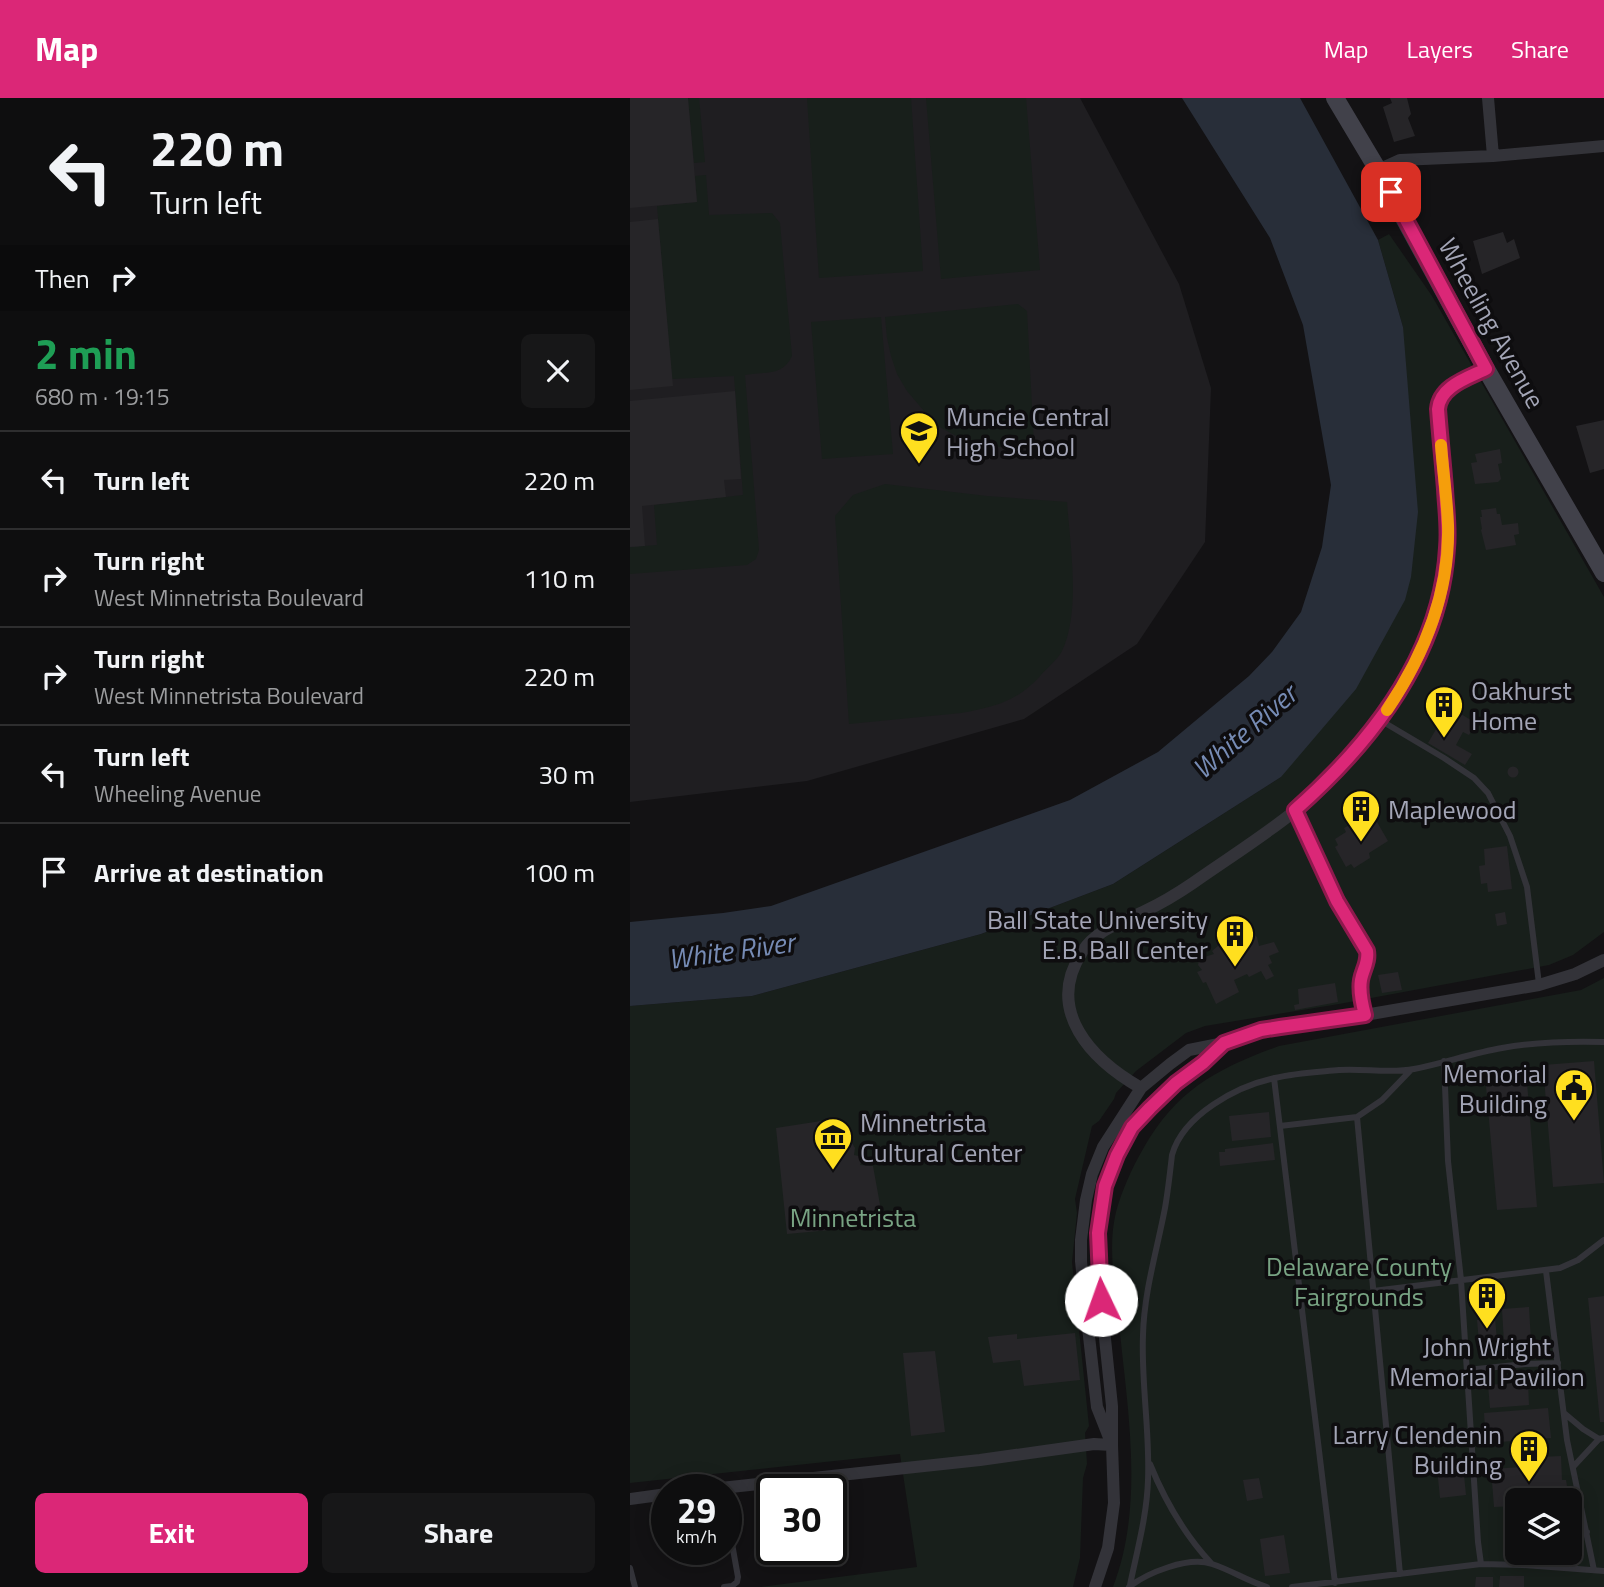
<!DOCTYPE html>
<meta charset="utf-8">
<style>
:root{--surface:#0e0e0f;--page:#171718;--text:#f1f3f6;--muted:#9b9c9e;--line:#2e2e2f;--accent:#db2777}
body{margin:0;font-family:"Titillium Web",sans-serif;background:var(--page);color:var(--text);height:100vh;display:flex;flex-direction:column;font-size:26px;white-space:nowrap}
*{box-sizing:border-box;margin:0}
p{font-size:23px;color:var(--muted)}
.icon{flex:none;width:38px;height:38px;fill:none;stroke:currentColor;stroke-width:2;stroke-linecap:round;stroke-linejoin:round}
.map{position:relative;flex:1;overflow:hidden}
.details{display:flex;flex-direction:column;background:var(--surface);width:630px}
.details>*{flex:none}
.banner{background:#0e0e0f;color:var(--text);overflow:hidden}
.fabs{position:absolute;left:875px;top:1390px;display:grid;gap:14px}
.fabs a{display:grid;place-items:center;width:77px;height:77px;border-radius:10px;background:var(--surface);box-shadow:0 4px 18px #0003,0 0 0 2px var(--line);font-size:35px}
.speed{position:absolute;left:21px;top:1376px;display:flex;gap:14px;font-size:35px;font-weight:700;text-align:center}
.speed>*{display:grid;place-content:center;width:91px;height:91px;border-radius:50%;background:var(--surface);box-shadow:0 4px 18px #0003,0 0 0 2px var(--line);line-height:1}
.speed small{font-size:18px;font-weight:400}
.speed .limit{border:4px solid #111;border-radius:10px;background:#fff;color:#111}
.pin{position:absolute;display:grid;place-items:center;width:60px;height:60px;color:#fff;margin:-30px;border-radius:14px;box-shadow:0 4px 10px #0006}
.me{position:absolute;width:77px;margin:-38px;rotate:357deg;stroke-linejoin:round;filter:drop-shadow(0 0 5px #0008)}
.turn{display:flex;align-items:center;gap:24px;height:147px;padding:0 35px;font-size:32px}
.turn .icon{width:91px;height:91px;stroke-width:2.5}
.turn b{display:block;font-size:49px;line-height:60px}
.then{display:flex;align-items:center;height:66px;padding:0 35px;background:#0003;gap:14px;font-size:26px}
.round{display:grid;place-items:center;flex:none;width:74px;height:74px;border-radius:10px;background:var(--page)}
.headline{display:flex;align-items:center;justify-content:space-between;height:119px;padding:0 35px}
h1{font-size:42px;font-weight:700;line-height:52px;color:#1e9e55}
.cta{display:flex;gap:14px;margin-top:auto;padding:14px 35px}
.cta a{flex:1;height:80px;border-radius:10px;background:var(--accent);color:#fff;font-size:28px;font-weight:700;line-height:80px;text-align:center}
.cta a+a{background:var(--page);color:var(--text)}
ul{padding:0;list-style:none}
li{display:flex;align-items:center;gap:21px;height:98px;padding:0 35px;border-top:2px solid var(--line)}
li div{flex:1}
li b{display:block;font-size:26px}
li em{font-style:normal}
header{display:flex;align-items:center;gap:42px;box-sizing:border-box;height:98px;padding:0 35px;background:var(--accent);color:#fff}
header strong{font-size:33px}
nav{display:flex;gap:38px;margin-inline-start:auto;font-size:24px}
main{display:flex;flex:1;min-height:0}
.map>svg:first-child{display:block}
</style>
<header>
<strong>Map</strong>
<nav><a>Map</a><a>Layers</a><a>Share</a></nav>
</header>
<main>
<section class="details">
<div class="banner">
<div class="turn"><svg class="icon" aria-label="left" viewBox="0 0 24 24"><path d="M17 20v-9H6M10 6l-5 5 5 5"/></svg><div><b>220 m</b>Turn left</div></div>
<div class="then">Then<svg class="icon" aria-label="right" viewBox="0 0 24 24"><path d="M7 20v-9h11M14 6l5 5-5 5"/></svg></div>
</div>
<div class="headline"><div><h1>2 min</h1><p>680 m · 19:15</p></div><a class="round"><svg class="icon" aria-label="close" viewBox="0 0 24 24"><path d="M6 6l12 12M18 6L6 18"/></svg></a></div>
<ul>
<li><svg class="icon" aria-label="left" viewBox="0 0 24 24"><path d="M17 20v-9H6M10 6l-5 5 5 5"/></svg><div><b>Turn left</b></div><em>220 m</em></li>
<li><svg class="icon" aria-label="right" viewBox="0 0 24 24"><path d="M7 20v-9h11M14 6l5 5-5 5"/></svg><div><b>Turn right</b><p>West Minnetrista Boulevard</p></div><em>110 m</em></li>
<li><svg class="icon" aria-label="right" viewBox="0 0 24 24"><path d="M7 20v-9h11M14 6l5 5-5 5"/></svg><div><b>Turn right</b><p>West Minnetrista Boulevard</p></div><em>220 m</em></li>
<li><svg class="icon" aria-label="left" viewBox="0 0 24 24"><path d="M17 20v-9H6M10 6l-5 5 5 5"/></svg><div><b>Turn left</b><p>Wheeling Avenue</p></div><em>30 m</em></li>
<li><svg class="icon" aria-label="arrive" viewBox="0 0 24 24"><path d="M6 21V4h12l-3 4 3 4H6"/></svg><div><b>Arrive at destination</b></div><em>100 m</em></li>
</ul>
<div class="cta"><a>Exit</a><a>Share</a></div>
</section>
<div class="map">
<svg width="974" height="1489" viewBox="0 0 974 1489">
<rect width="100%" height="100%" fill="#131214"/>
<path fill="#1f1e21" d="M0,0H450L549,186L581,290L575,444L507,546L394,621L177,683L0,704Z"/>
<path fill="#181f1b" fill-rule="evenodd" d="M58,0H69L75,64L64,65Z
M177,0H281L293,173L189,180Z
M296,0H396L410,172L311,181Z
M76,77L79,117L142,115L150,125L162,258C152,279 135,273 115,277L129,452L126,461L117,467L0,476V449L27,447L24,407L113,397L104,278L42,281L27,108L67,104L65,78Z
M759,136L802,198L974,499V834L943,857L919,867L709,906L575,928L556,935L506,973L486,995L484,1001L469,1023L462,1028L445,1101L447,1115L442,1164L459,1328L455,1335L457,1366L453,1380L450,1460L443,1489H131L287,1469L270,1356L0,1385V908L122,898L351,836L483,786L651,679L773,229L748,142Z
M388,206L397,213L404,347L370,349L339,345L306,327L277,293L267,276L261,258L257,240L255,219Z
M251,219L263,356L192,361L181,224Z
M255,386L357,398L437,404C440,447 451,513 432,553C428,561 418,569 411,577C388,603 365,609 331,615L219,626L205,418L223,397Z
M974,880V1489H483C516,1403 496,1304 488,1215C484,1182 478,1147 486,1114C492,1092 502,1070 513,1051C547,991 587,971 649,948L951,892ZM887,1402H940V1454H887Z"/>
<path fill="#282e39" d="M552,0H670L748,142L773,229L788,414L781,479L775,502L726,591L651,679L483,786L351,836L122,898L0,908V824L93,815L141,808L440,702L528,654L619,578L642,554L671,514L692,449L701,387L673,227L640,140Z"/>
<path fill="#262528" d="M0,0H58L67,104L0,110Z
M760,0H777L781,16L778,20L785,38L764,44L753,9L762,5Z
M28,121L43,288L0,292V124Z
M873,134L877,145L884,141L890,160L852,176L843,143Z
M105,293L111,381L94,382L96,399L12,408L15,448L0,449V303Z
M974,322V371L960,375L946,328Z
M870,351L872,365L868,366L871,381L868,384L845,386L841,365L847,364L845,356Z
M866,410L867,416H870L872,427L888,425L889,436L884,437L886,447L856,452L851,432L852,431L850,419H852L851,412Z
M819,609L846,625L839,637L833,634L826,647L842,656L835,667L798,645Z
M877.5 674a5.5 5.5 0 1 1 11 0a5.5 5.5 0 1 1-11 0Z
M743,717L758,743L739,755L740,760L724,770L721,766L716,769L705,749L708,747L705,741L716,734L714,730L729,722L731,725Z
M877,748L882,791L858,794L857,785L851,786L849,768L855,767L854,751Z
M875,814L877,826L867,828L865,816Z
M623,836L627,839L629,848L644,844L649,854L639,858L642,865L638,867L644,878L636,882L631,873L619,879L617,876L604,882L609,894L586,906L576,884L573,885L567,874L572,872L568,867L569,863L571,860L584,856L582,853L589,847L587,844L597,839L601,843L608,840L609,843L618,837Z
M768,874L772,892L752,895L748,877Z
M705,885L708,904L665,912L664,907L669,906L668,891Z
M964,963L974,1085L923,1089L913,967Z
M897,984L907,1109L867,1112L856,988Z
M639,1014L641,1039L602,1043L599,1018Z
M191,1023L193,1034L198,1041L205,1039L209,1042L215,1041L222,1045L225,1050L224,1057L233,1059L230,1067L243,1068L251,1112L198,1117L200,1132L157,1136L146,1030Z
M643,1045L645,1062L590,1068L589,1054H595V1051Z
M974,1198V1324H970L958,1200Z
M899,1209L902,1260L875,1262L872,1211Z
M865,1220L867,1242L849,1244L847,1222Z
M445,1235L450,1282L394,1288L390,1262L363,1265L358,1239L387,1236V1241Z
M305,1253L315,1334L281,1338L273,1255Z
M898,1284L899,1307L860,1310L858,1287Z
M918,1310L921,1340L856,1345L854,1315Z
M931,1358L932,1382H936L937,1388H932L933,1402H887V1408L864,1409L861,1371L910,1368V1359Z
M833,1367L836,1397L810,1400L807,1370Z
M629,1380L633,1400L617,1403L613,1382Z
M654,1437L660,1475L635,1478L630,1441Z
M870,1478H894V1489H869Z
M846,1479H863V1489H845Z"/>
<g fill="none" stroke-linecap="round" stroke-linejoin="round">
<path stroke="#333339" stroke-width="6" d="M750,622L814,660L844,680L858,695L880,738L897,789L909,886
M665,712L707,803L737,853C739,864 733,871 731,882C728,894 732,906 735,917
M814,963L818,1063L831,1182L848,1444L851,1466
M644,980L705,1485
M727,1019L770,1476
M650,1028L727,1019L752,1002L781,972
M916,1173L937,1342L964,1472
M743,1193L930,1170L948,1162L974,1142
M837,1272L895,1266L928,1265
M934,1315L953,1331L969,1341
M520,1366C535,1403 554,1436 581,1465
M943,1369L969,1341L974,1340
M940,1434H957
M893,1467L895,1454
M0,1470L5,1489
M500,1487C507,1453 517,1417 518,1382C520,1333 511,1285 513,1237C514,1194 527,1152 535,1110C538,1093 540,1075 542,1057C553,1017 607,988 645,980C665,975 688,974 709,972C733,970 760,976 784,971C814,965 843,955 872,950C906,944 940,943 974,944
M94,1489L102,1488L107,1484L108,1479L96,1412
M499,1489C517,1475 558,1458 582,1466C601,1472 617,1483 637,1489
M662,1489L851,1466L893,1467L974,1473"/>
<path stroke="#333339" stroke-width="12" d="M858,0L863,58
M748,72L770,62L863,58L974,48
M511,990C462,962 414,913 452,854C466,832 490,825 513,814C530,806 547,796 563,785C597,761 634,738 666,712C744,647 808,556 817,453C819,432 816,411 815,390C812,364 810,337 808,311C810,288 838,280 856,271
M482,1347L467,1309L455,1203L451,1163V1142L456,1102L462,1076L473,1049L511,990L540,966L559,952L594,945L631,932L735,917L909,887L945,876L974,862
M82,1391L350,1362L464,1346L482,1347
M0,1401L37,1396
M465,1489L478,1450L484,1405L482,1347V1308L471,1202L468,1156V1135L475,1089L487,1057L502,1029L546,985L573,965L594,945"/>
<path stroke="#41414a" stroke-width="18" d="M705,0L748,72L856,271L974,475"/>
</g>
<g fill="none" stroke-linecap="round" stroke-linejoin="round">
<g stroke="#8e194d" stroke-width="18">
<path id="route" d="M471,1202L468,1135L475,1088L487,1057L502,1029L520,1010L546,985L573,965L594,945L631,932L650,929L735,917C732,906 729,894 731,882C733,871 739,864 737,853L707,803L665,712C742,644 811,557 817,450C819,430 816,411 815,391C813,365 810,338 808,311C810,288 838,280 856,271L761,94"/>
</g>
<use href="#route" stroke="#db2777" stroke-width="12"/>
<path stroke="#f59e0b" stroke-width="12" d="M757,612C794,557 820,495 818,427C817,400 813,374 811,347"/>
</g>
<defs>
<g id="school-pin" transform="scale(2.0125)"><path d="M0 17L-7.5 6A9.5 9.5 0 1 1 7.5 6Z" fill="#ffdf1f" stroke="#0e0d0f"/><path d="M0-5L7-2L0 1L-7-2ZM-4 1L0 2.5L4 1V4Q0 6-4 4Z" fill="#111"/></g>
<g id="building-pin" transform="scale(2.0125)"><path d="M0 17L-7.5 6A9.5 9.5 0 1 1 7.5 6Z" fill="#ffdf1f" stroke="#0e0d0f"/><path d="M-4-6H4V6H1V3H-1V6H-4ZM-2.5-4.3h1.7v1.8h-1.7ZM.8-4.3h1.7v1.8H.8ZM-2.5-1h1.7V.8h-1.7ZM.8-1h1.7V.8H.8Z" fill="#111"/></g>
<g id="civic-pin" transform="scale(2.0125)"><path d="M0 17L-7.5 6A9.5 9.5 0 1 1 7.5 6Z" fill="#ffdf1f" stroke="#0e0d0f"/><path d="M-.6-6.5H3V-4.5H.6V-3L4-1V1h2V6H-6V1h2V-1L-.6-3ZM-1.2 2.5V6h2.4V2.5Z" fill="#111"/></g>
<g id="museum-pin" transform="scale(2.0125)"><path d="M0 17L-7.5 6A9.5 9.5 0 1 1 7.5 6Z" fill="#ffdf1f" stroke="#0e0d0f"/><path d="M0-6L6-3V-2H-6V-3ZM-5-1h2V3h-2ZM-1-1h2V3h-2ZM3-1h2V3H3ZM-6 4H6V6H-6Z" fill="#111"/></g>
</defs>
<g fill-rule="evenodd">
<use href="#school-pin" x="289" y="333"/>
<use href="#building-pin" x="814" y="607"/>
<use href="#building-pin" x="731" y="711"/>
<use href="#building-pin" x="605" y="836"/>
<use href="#civic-pin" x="944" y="990"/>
<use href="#museum-pin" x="203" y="1039"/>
<use href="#building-pin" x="857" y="1198"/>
<use href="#building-pin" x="899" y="1351"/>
</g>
<g text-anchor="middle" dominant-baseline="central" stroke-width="7" stroke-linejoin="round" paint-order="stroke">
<g font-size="26" fill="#a3a5b6" stroke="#0e0d0f">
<text transform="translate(862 225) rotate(61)">Wheeling Avenue</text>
</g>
<g font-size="26" fill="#a3a5b6" stroke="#0e0d0f" text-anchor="start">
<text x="316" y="318">Muncie Central<tspan x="316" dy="30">High School</tspan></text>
<text x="841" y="592">Oakhurst<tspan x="841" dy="30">Home</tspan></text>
<text x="758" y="711">Maplewood</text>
<text x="578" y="821" text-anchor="end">Ball State University<tspan x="578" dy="30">E.B. Ball Center</tspan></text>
<text x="917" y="975" text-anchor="end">Memorial<tspan x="917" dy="30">Building</tspan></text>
<text x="230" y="1024">Minnetrista<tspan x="230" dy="30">Cultural Center</tspan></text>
<text x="857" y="1248" text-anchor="middle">John Wright<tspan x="857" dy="30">Memorial Pavilion</tspan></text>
<text x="872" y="1336" text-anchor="end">Larry Clendenin<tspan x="872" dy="30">Building</tspan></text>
</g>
<g font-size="26" fill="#78a383" stroke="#0e0d0f">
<text x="223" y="1119">Minnetrista</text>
<text x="729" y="1168">Delaware County<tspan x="729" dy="30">Fairgrounds</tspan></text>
</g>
<g font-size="28" font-style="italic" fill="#768bb4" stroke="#0e0d0f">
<text transform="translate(614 633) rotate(-41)">White River</text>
<text transform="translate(101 852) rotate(-8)">White River</text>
</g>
</g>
</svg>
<div class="fabs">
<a><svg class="icon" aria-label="layers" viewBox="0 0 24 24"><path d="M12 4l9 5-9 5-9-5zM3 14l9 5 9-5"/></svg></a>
</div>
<div class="speed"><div>29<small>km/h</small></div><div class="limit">30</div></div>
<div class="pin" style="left:761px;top:94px;background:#d93025"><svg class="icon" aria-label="arrive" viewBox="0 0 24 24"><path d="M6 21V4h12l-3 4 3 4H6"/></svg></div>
<svg class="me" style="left:471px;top:1202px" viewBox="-20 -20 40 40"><circle r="19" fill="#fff"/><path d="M0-13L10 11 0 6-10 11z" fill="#db2777"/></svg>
</div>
</main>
